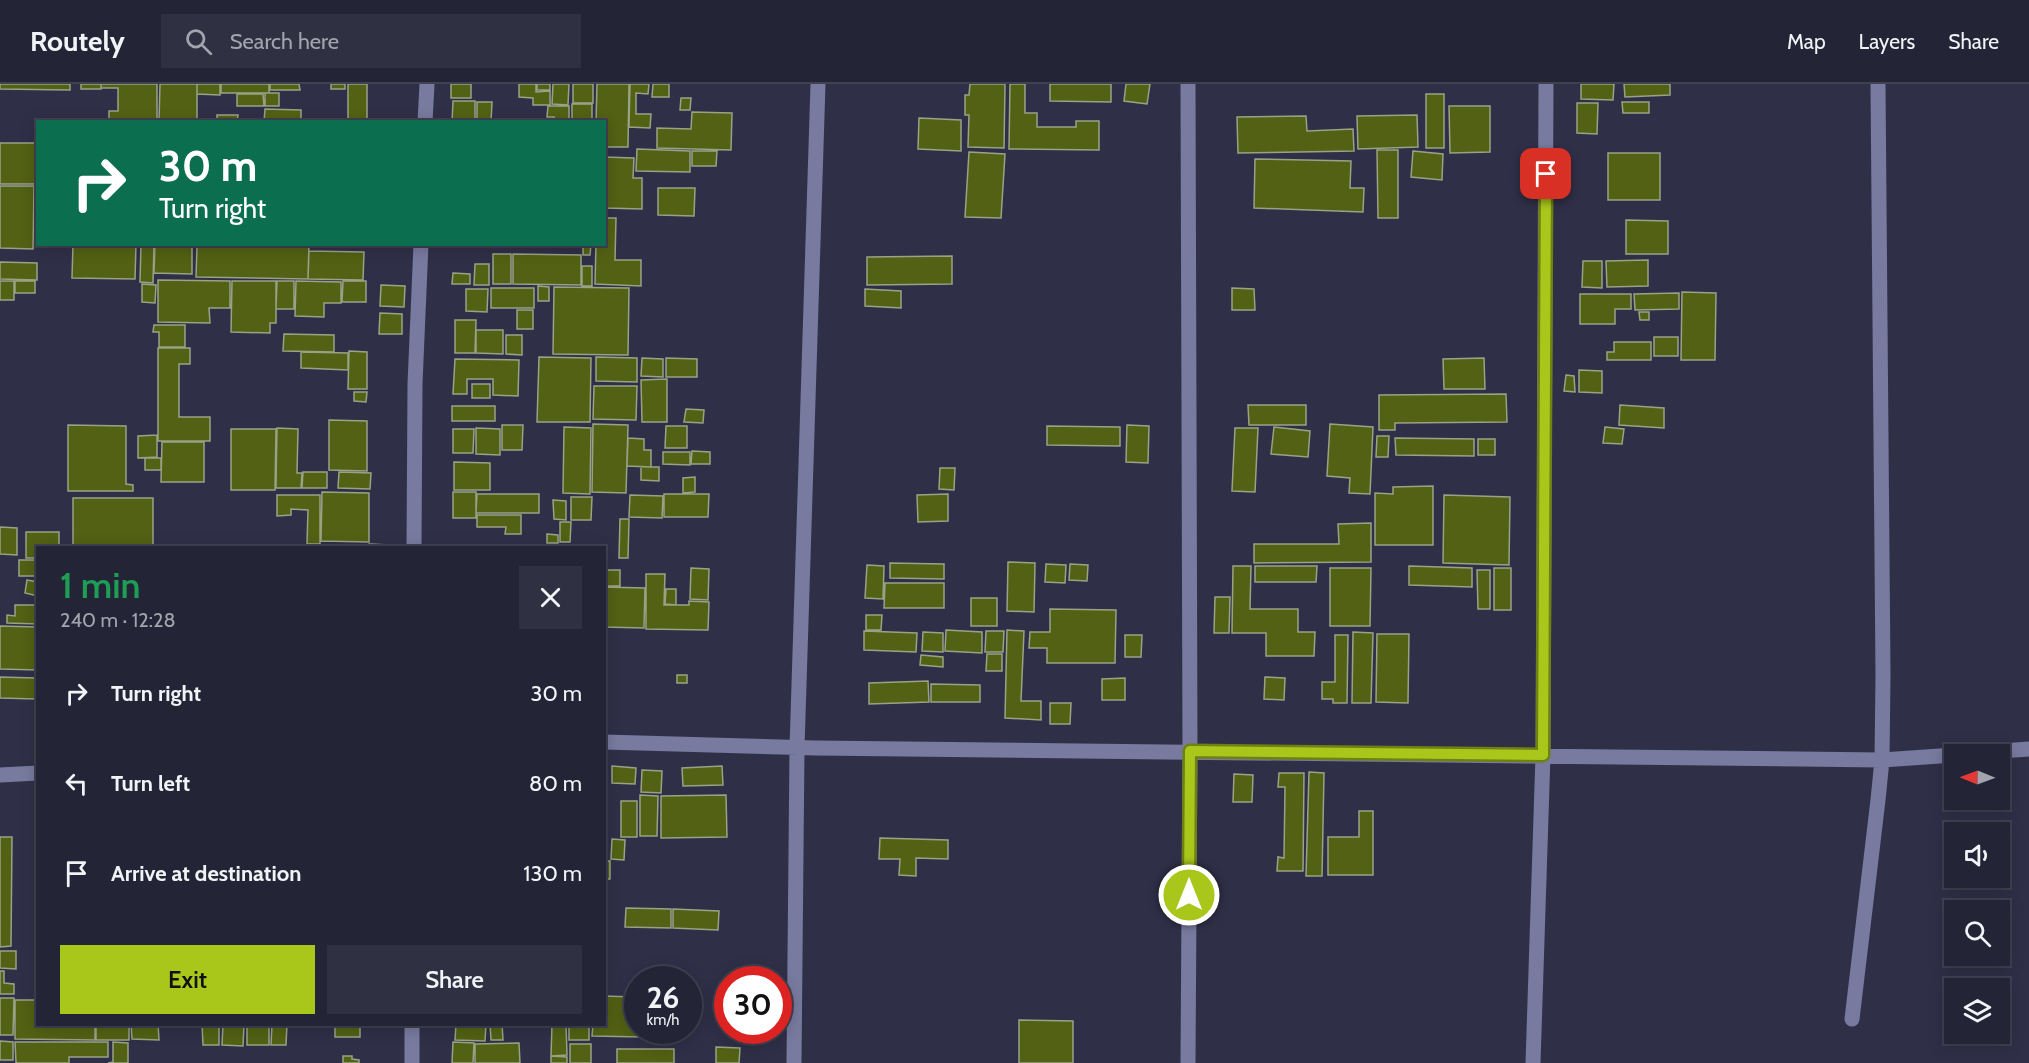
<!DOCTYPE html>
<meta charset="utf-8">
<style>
:root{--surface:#232436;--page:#2f3042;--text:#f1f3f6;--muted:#a3a4ad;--line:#404151;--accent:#a9c71b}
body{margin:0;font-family:Cabin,sans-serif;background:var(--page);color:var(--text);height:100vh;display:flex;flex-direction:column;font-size:22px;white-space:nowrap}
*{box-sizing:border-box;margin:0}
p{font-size:20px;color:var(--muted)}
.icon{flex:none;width:33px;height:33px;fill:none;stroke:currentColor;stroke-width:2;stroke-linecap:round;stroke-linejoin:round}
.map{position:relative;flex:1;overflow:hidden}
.drawer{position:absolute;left:36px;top:462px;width:570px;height:480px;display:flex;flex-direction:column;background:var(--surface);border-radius:0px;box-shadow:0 3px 15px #0003,0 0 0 2px var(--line)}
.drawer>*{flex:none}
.top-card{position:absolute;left:36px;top:36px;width:570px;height:126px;border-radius:0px;box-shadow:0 3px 15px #0003,0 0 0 2px var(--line);background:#0b6e4f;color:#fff;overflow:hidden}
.needle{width:39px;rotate:271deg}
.buttons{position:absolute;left:1944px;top:660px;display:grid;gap:12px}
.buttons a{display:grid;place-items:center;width:66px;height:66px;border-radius:0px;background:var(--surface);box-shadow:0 3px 15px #0003,0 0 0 2px var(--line);font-size:30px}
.speed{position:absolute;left:624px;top:882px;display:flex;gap:12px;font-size:30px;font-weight:700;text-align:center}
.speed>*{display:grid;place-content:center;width:78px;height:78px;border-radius:50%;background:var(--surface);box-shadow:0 3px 15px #0003,0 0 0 2px var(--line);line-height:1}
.speed small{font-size:15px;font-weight:400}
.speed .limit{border:9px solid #d22;background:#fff;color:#111}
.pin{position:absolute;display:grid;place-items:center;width:51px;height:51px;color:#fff;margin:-26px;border-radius:12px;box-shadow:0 3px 9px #0006}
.me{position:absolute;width:66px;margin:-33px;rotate:0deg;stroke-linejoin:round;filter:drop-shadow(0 0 4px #0008)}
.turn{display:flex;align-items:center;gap:21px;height:126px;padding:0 24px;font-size:27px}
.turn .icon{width:78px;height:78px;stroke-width:2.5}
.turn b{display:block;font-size:42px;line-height:51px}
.round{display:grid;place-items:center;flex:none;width:63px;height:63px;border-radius:0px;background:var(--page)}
.headline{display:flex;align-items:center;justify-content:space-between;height:102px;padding:0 24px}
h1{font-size:36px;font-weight:600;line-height:45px;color:#1e9e55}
.action{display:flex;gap:12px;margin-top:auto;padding:12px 24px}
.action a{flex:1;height:69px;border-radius:0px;background:var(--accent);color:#111;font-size:24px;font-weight:600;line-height:69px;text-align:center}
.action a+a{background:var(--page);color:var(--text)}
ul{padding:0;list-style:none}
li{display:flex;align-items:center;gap:18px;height:90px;padding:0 24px}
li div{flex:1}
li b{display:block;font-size:22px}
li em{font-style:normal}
header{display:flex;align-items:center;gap:36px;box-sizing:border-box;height:84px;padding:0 30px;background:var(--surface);border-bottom:2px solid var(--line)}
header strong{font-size:28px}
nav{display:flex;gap:33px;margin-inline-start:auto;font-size:21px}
.search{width:420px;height:54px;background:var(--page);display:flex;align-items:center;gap:15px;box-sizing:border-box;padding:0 21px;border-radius:0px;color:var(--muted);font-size:22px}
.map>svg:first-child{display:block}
</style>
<header>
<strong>Routely</strong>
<div class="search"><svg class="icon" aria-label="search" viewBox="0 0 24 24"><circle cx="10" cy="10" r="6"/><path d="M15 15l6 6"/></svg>Search here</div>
<nav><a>Map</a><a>Layers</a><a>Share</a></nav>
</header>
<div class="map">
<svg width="2029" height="979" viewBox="0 0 2029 979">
<rect width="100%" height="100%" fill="#2f3048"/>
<path fill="#526114" stroke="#9aa286" stroke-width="1.5" d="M0,0H70V6L0,5Z
M81,0H101V5H81Z
M101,0H157V37H109V27H118V4H101Z
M160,0H197V38H159Z
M197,0H220V11L197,10Z
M221,0H269V9H221Z
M270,0H299L300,6H270Z
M331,0H345V5H331Z
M348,0H367V38H348Z
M451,0H471V14H451Z
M519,0H536V8L550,7V21H533V14L519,13Z
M537,0H550V6H537Z
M553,0H569L568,21L552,20Z
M573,0H593V19H573Z
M597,0H629L628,63H604V38H596Z
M630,0H649L648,10L636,9V30H651L650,44L629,43Z
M653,0H669V13H652Z
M970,0H1005L1004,64L968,63L969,31H965V11H969Z
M1010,0H1025V29H1037V43H1076V37H1099V66L1009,65Z
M1050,0H1111V18L1050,17Z
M1126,0H1150L1147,20L1124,17Z
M1581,0H1614L1613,16L1581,15Z
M1624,0H1670V11L1625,13Z
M265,9H279V22H265Z
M237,10H263L264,22H237Z
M1426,10H1444V64H1426Z
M681,14H691L690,26H680Z
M453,17H475V38H452Z
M477,18H492L491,38H477Z
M1622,18H1649V29H1623Z
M1577,19H1598L1597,50L1577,49Z
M572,20H592V38H572Z
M548,22H569V38H554V33H547Z
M1449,22H1490V68L1450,69Z
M265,25L301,26V38H264Z
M692,28L732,29L731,66L657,64V44L691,45Z
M217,31H238L237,38H217Z
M1417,31L1418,63L1358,65L1357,32Z
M1306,32L1307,47L1353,45L1354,67L1238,69L1237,33Z
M919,34L961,36V67L918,65Z
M0,59H36L35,100H0Z
M637,65L690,67V88L636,87Z
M1377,66H1398V134H1378Z
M692,67H717L716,82H692Z
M1413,67L1443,70L1442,96L1411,93Z
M969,68L1005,70L1001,134L965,133Z
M1608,69H1660V116H1608Z
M604,73L634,74L633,94H642V125L604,124Z
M1255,75L1351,77L1350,104H1364L1363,128L1254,124Z
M0,102H34L33,165L0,164Z
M658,104H695L694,132L658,131Z
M604,134H616L615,176H641V202L595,200L596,160H604Z
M1626,136L1668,137V170H1626Z
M73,160H136L135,195L72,194Z
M141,160H154L153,199L140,198Z
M155,160L192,162V190L154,189Z
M173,160H309L308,195L196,193L197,162Z
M583,160H591L590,171H583Z
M309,167L364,168L363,196L308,195Z
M493,170H511V200H493Z
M513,170L581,171V201L513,200Z
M952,172V200L867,201V173Z
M1648,176V202L1607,203L1606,177Z
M1583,177H1602V204L1582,203Z
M0,178L37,179V196L0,195Z
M475,180H489V201H474Z
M582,182H592V202H582Z
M453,189L470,190V200H452Z
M158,196L230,197V224H209L210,239L158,238Z
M0,197H14V216H0Z
M15,197H35V209H15Z
M232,197H276V239H270V249L231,248Z
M277,197H294V225H276Z
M296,197L341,198V219H324V233L295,232Z
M343,197H366V218H342Z
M142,200L156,201L155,219L142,218Z
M381,201L405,202L404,223L380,222Z
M538,202L549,203V217H538Z
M554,203L629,204L628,271L553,270Z
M491,204H534V224H491Z
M1232,204L1254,205L1255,226H1232Z
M466,205H488L487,228L466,227Z
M865,205L901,207V224L865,222Z
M1682,208L1716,209L1715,276H1681Z
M1679,209V225L1635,226L1634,210Z
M1580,210H1631V225H1615V240H1580Z
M517,226H533V245H517Z
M1639,228H1649V236H1640Z
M380,229L402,230V250H379Z
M455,236H476L475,269H455Z
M154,241H185V263H159V248H153Z
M476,246H503V270L476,269Z
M284,250L334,251V268L283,267Z
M506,251H522V271L506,270Z
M1654,253H1678V272H1654Z
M1614,258H1651V276H1607V268H1614Z
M158,264H190V280H179V333H210V357H158Z
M349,267L367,268V305H348Z
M301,268L348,269V286L301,284Z
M539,273L591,274L590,338H537Z
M596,273L637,274V298L596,297Z
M642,274L663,275V293L641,292Z
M666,274L697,275V293H666Z
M1484,274L1485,305H1444L1443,275Z
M455,275L519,276L518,312L493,311V295H467V310H453Z
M1579,286L1602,287V309L1579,308Z
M1566,291L1574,292L1575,308L1564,307Z
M667,295V338H642L641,296Z
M472,300H490V314H472Z
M594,302H637L636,336L593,335Z
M354,308H367L366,318L354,317Z
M1506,310L1507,338L1395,339V346H1379V311Z
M1248,321H1306V341H1249Z
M1620,321L1664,324V344L1619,341Z
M452,322H495V337H452Z
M686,325L704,326L703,339L684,338Z
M329,336L367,337V387L329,386Z
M593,340L628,341L626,409L592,408Z
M1330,340L1373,343L1370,410L1349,409L1350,394L1327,392Z
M68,341L126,342V400L133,401V407H68Z
M502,341H523L522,366H502Z
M1127,341L1149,342L1148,379L1126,378Z
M666,342H687V364H665Z
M1047,342L1120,343V362L1047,361Z
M564,343L591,344L590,410L563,409Z
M1274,343L1310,347L1308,373L1271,370Z
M1605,343L1624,345L1622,360L1603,359Z
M277,344L298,345L297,389H302L301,404H276Z
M476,344L500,345V371L476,370Z
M1235,344H1258L1255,408L1232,407Z
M231,345H276L275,406H231Z
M453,345H474L473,369H453Z
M157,351V373L138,374V352Z
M1377,352H1389L1388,373H1376Z
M628,354L644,355V366H651V383L627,382Z
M1395,354L1474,355V372L1396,371Z
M1478,355H1495V371H1478Z
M162,358H204V398H161Z
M692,367L710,368V380H691Z
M663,368H690V381L663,380Z
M145,374H161V386H145Z
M454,378L490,379V406H454Z
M641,383H659V397L641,396Z
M940,384H955L954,406L939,405Z
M303,388H327V404H302Z
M339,388L371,389L370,405L338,404Z
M695,393V408L683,409V394Z
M1433,402V461H1375V409L1393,410V403Z
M322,408L369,409V458L321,457Z
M453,408H476V434H453Z
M477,410H539V429H476Z
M664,410H709L708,433H664Z
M948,410V437L918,438L917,411Z
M277,411H320V460H307L308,426L291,425V431L277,432Z
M630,411L663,412L662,434L629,433Z
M1444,411L1510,413L1509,481L1443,479Z
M571,413H592L591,436H571Z
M73,414H153V464H73Z
M553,416L566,417V436L554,435Z
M477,431H521V450H505L506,443H477Z
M620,435H629L628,474H619Z
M560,438H571L570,458H560Z
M1371,439V478L1254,479V460H1339L1338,440Z
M0,443L17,444V471L0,470Z
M26,448H59V464H38V474H26Z
M547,450L558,451V459H547Z
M369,460L389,461V464H369Z
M19,476H38V492H19Z
M1008,478L1035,479L1034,528L1007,527Z
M890,479L944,480V495L890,494Z
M1046,480L1066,481L1065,499L1045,498Z
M1070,480L1088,481L1087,497L1069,496Z
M867,481L884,482L883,515L865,514Z
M1233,482H1251L1250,525H1298V548H1315L1314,572H1266V549H1232Z
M1255,482H1317L1316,498H1255Z
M1409,482L1472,484V503L1409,501Z
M691,484L709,485L708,516L690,515Z
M1330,484H1371L1370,542H1330Z
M1494,484H1511V526H1494Z
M604,486H620V502H604Z
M1477,486H1490V525H1478Z
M646,490H665L664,521H689V517L709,518L708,546L646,545Z
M27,496L38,498V512L25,509Z
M885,499H944V524H884Z
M604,503L645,504L644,544L604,543Z
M666,505H676V521L665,520Z
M1215,513H1230L1229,549H1214Z
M971,514H997V542H971Z
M15,521H38V540L7,539V531L15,532Z
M1050,525L1116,526L1115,579H1047V564H1029L1030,548H1050Z
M866,531H882L881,546H866Z
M0,542L38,543V586L0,585Z
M946,546L982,548V569L945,567Z
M1007,546L1024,547L1021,617H1041V636L1005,634Z
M864,547L917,549L916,568L864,566Z
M986,547H1004L1003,568H985Z
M923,548L943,549V568L922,567Z
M1353,548L1373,549L1371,619H1352Z
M1377,550H1409L1408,619L1376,618Z
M1125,551H1142L1141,573H1125Z
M1335,551H1348L1347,619H1333V615H1322V598H1335Z
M987,570H1002V587H986Z
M921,571L943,573V583L920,581Z
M677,591H687V599H677Z
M0,593L35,594V615L0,614Z
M1265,593L1285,594L1284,616L1264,615Z
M1125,594V616H1102V595Z
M928,597L929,618L869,620V599Z
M931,600L980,601V618H931Z
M1050,619H1071L1070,640H1050Z
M612,682L636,684L635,700L612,699Z
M722,682L723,701L683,702L682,684Z
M642,686L662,687L661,709L641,708Z
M1309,688L1324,689L1322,792H1306Z
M1279,689H1304L1303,787H1277L1278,773L1284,774L1285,703H1278Z
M1234,690L1253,691L1252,718H1233Z
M640,711L658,712L657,752H640Z
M726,711L727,753L661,754V712Z
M621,717H637V753H621Z
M1359,727H1373V791H1328V753H1359Z
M0,753H12L11,862L0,863Z
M880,754L948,756V775L916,774V792L899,791L900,775H879Z
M612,755L625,756L624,776L611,775Z
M604,777H610V795H604Z
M626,824L671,825V844L625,843Z
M673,825L719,827L718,846L673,844Z
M0,867H16V885L0,884Z
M0,887H4V899L14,900V910H0Z
M604,912L635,913V933H638V946H642V953L592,952L593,940H604Z
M0,914H14L13,951H0Z
M15,916H38V940H95V956L15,955Z
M1019,936L1073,937V979H1019Z
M96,940H129V956H96Z
M131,940H158L159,956L132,955Z
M202,940H219V961H203Z
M223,940H244L243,962L222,961Z
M247,940H269V961H247Z
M272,940H287L286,961H271Z
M335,940H360V953H335Z
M456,940H486L485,957L455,956Z
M490,940H502L503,956H491Z
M552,940H566L567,971L551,972Z
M569,940H589V956H569Z
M0,957L13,958V976H0Z
M15,958H108V973H69V979H16Z
M113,958L128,959V979H108L113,978Z
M453,958L474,959L473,979H452Z
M519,959L520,979H475V960Z
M570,960H591V979H570Z
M716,963L740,964L739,979H716Z
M617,965H674V979H617Z
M343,972H352V975L359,976V979H343Z
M551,972L567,973V979H551Z"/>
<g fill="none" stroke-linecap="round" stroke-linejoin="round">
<path stroke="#787a9f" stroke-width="15" d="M1188,0L1190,667L1188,979
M425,38L427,0
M414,464L415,300L421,160
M604,658L815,664L1882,676L1954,671
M1959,670L2029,665
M0,691L38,689
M1852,935L1878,716L1882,676L1883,591L1878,0
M412,940V979
M794,979L797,664L818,0
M1533,979L1543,671L1546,0"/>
</g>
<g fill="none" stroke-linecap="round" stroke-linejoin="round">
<g stroke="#6e8112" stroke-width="15">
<path id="route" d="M1189,811L1190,667L1543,671L1546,90"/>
</g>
<use href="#route" stroke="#a9c71b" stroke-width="10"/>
</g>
</svg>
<div class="buttons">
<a><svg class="needle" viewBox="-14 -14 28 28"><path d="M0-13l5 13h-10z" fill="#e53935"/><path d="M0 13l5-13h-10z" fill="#a3a4ad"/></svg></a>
<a><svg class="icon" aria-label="sound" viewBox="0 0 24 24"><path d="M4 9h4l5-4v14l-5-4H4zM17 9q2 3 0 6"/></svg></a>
<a><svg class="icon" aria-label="search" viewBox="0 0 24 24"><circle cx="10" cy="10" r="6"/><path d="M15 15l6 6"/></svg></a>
<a><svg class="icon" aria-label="layers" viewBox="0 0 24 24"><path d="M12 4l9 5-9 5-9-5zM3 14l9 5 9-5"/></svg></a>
</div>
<div class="speed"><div>26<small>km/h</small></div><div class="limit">30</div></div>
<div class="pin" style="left:1546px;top:90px;background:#d93025"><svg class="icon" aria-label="arrive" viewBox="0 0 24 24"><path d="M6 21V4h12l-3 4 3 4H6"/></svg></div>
<svg class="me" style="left:1189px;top:811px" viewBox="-20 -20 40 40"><circle r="17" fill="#a9c71b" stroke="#fff" stroke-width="3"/><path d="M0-11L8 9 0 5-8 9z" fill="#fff"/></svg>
<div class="top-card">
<div class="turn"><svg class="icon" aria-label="right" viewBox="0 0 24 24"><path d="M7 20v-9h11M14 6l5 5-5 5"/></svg><div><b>30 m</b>Turn right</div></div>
</div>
<section class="drawer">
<div class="headline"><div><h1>1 min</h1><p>240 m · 12:28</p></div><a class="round"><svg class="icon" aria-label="close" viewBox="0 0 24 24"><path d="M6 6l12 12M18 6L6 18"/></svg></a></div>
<ul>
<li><svg class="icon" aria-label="right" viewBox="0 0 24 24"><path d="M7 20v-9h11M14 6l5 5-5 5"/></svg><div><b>Turn right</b></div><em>30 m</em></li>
<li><svg class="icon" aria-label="left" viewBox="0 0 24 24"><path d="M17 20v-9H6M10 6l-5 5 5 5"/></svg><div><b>Turn left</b></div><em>80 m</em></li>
<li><svg class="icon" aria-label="arrive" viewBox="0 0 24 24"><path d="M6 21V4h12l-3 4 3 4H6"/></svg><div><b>Arrive at destination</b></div><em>130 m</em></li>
</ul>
<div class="action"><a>Exit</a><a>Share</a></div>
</section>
</div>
